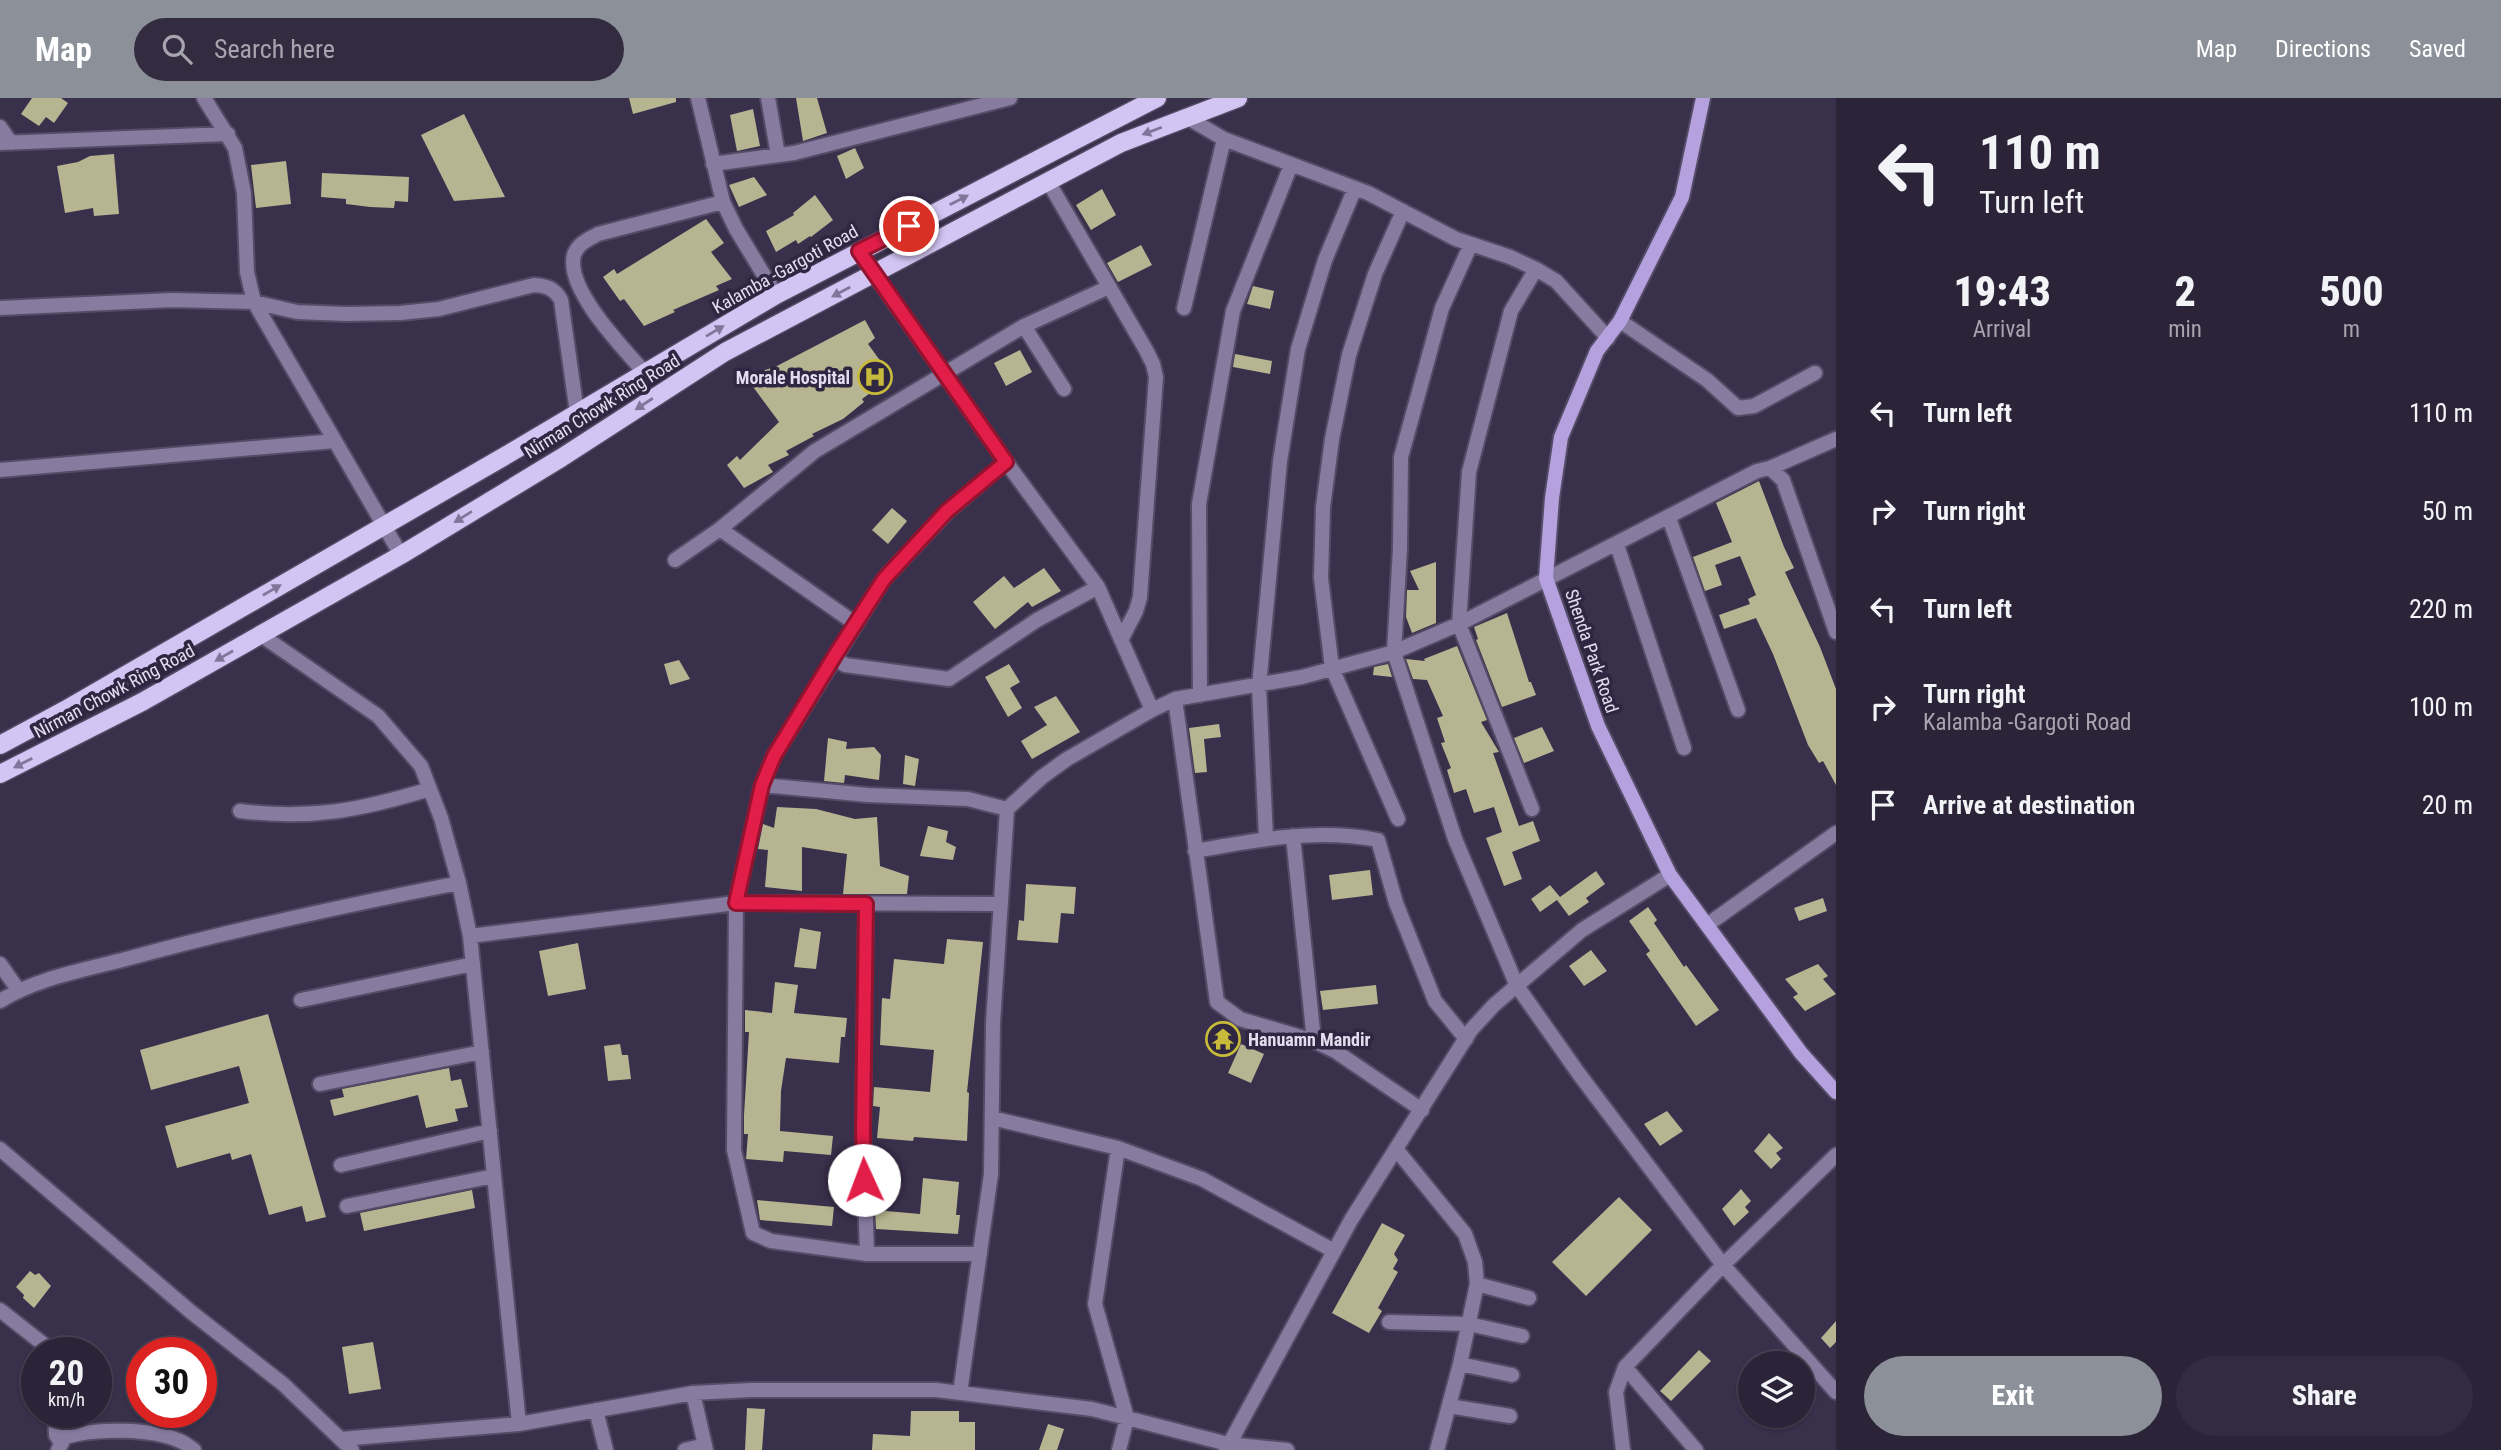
<!DOCTYPE html>
<style>
:root{--surface:#2b2439;--page:#332c41;--text:#f1f3f6;--muted:#a6a4ae;--line:#474153;--accent:#8c9099}
body{margin:0;font-family:"Roboto Condensed",sans-serif;background:var(--page);color:var(--text);height:100vh;display:flex;flex-direction:column;font-size:26px;white-space:nowrap}
*{box-sizing:border-box;margin:0}
p{font-size:23px;color:var(--muted)}
.icon{flex:none;width:38px;height:38px;fill:none;stroke:currentColor;stroke-width:2;stroke-linecap:round;stroke-linejoin:round}
.map{position:relative;flex:1;overflow:hidden}
.side{display:flex;flex-direction:column;background:var(--surface);width:665px}
.side>*{flex:none}
.banner{background:#2b2439;color:var(--text);overflow:hidden}
.fabs{position:absolute;left:1738px;top:1253px;display:grid;gap:14px}
.fabs a{display:grid;place-items:center;width:77px;height:77px;border-radius:50%;background:var(--surface);box-shadow:0 2px 5px #0004,0 0 0 2px var(--line);font-size:35px}
.speed{position:absolute;left:21px;top:1239px;display:flex;gap:14px;font-size:35px;font-weight:700;text-align:center}
.speed>*{display:grid;place-content:center;width:91px;height:91px;border-radius:50%;background:var(--surface);box-shadow:0 2px 5px #0004,0 0 0 2px var(--line);line-height:1}
.speed small{font-size:18px;font-weight:400}
.speed .limit{border:10px solid #d22;background:#fff;color:#111}
.pin{position:absolute;display:grid;place-items:center;width:60px;height:60px;color:#fff;margin:-30px;border:4px solid #fff;border-radius:50%;box-shadow:0 2px 7px #0007}
.me{position:absolute;width:77px;margin:-38px;rotate:358deg;stroke-linejoin:round;filter:drop-shadow(0 0 5px #0008)}
.turn{display:flex;align-items:center;gap:24px;height:147px;padding:0 28px;font-size:32px}
.turn .icon{width:91px;height:91px;stroke-width:2.5}
.turn b{display:block;font-size:49px;line-height:60px}
.eta{display:flex;justify-content:space-evenly;align-items:center;height:119px;text-align:center}
.eta b{font-size:42px;font-weight:800;line-height:49px}
.action{display:flex;gap:14px;margin-top:auto;padding:14px 28px}
.action a{flex:1;height:80px;border-radius:42px;background:var(--accent);color:#fff;font-size:28px;font-weight:800;line-height:80px;text-align:center}
.action a+a{background:var(--page);color:var(--text)}
ul{padding:0;list-style:none}
li{display:flex;align-items:center;gap:21px;height:98px;padding:0 28px}
li div{flex:1}
li b{display:block;font-size:26px}
li em{font-style:normal}
header{display:flex;align-items:center;gap:42px;box-sizing:border-box;height:98px;padding:0 35px;background:var(--accent);color:#fff}
header strong{font-size:33px}
nav{display:flex;gap:38px;margin-inline-start:auto;font-size:24px}
.search{width:490px;height:63px;background:var(--page);display:flex;align-items:center;gap:18px;box-sizing:border-box;padding:0 24px;border-radius:38px;color:var(--muted);font-size:26px}
main{display:flex;flex:1;min-height:0}
.map>svg:first-child{display:block}
</style>
<header>
<strong>Map</strong>
<div class="search"><svg class="icon" aria-label="search" viewBox="0 0 24 24"><circle cx="10" cy="10" r="6"/><path d="M15 15l6 6"/></svg>Search here</div>
<nav><a>Map</a><a>Directions</a><a>Saved</a></nav>
</header>
<main>
<div class="map">
<svg width="1836" height="1352" viewBox="0 0 1836 1352">
<rect width="100%" height="100%" fill="#39304c"/>
<path fill="#b7b491" d="M32,0H61L68,5L54,25L46,19L39,28L21,16Z
M629,0H676V4L633,16Z
M796,0H817L827,35L803,43Z
M753,11L760,48L737,53L730,17Z
M464,16L505,99L454,103L421,37Z
M855,50L864,70L846,81L837,58Z
M114,56L119,116L94,118L93,110L65,115L57,68L78,64L90,58Z
M286,63L291,106L256,110L251,67Z
M322,75L409,79L408,104L395,103L394,110L370,109L346,106V101L321,99Z
M754,79L767,97L739,109L729,87Z
M1102,91L1116,117L1091,132L1076,107Z
M815,97L833,122L811,139L810,138L798,146L796,142L776,154L766,133L794,117L793,115Z
M706,121L724,145L711,154L732,181L716,188L719,192L673,212L675,214L644,228L624,201L620,203L603,179L614,171L617,176Z
M1141,147L1152,167L1118,184L1107,165Z
M1253,188L1274,193L1270,211L1247,206Z
M865,222L875,240L868,246L892,279L862,301L864,304L843,321L812,336L814,338L786,353L789,357L768,367L773,374L744,390L727,367L737,358L740,362L779,324L751,286L765,272L775,269Z
M1020,252L1032,274L1006,288L994,265Z
M1235,256L1272,263L1270,276L1233,269Z
M1759,383L1784,449L1794,470L1785,474L1820,549L1836,591V687L1823,663L1819,665L1808,647L1773,556L1756,520L1724,531L1719,517L1750,506L1748,501L1756,497L1740,458L1715,467L1722,487L1705,493L1693,459L1732,444L1716,405Z
M892,410L907,423L888,446L872,432Z
M1436,464V525L1412,535L1406,519L1407,492H1419L1410,473Z
M1044,470L1061,493L1032,509L1028,504L995,531L973,504L1004,478L1014,490Z
M1507,515L1529,584H1531L1536,597L1502,609L1476,542L1478,541L1474,529Z
M1457,548L1487,622L1481,624L1499,654L1493,655L1519,728L1533,723L1540,743L1512,754L1522,781L1504,788L1486,740L1502,734L1494,709L1474,715L1466,691L1454,695L1447,672L1451,670L1441,645L1445,644L1437,620L1443,618L1427,582L1413,581L1406,561L1425,563L1424,561Z
M679,562L690,581L670,587L664,566Z
M1009,566L1020,584L1010,590L1022,610L1008,619L985,579Z
M1388,566L1392,579L1373,577L1374,569Z
M1056,598L1080,634L1032,661L1021,643L1047,627L1034,609Z
M1219,626L1221,639L1204,641L1207,674L1195,675L1189,630Z
M1542,629L1554,653L1524,665L1514,640Z
M828,640L847,644L846,651L874,649L881,657L879,682L845,677L844,685L824,683Z
M905,657L919,661L915,688L903,686Z
M777,709L816,711L855,721L877,719L880,768L909,778L907,796H843L847,756L802,749V793L765,789L768,752L758,751L763,726L774,730Z
M928,728L948,733L946,744L956,749L953,762L920,758Z
M1370,772L1373,797L1332,802L1329,777Z
M1596,773L1605,786L1586,800L1589,804L1569,818L1557,802L1540,814L1531,801L1550,787L1560,799Z
M1026,786L1076,789L1074,816L1061,815L1058,845L1017,842L1019,822L1024,823Z
M1823,800L1827,813L1799,823L1794,810Z
M1648,809L1657,822L1654,825L1684,869L1686,867L1719,912L1696,928L1646,856L1650,853L1629,823Z
M800,830L821,834L816,871L794,869Z
M947,841L983,844L967,994L969,995L967,1043L914,1039L913,1043L877,1040L880,1009L873,1008L874,989L930,994L934,952L880,947L882,900L890,901L894,861L944,866Z
M578,845L586,891L548,898L539,853Z
M1591,852L1607,873L1584,888L1569,868Z
M1818,866L1828,878L1823,881L1836,896L1805,913L1793,899L1798,896L1785,881Z
M775,884L798,887L794,915L847,920L845,939H841L839,965L786,960L781,993L780,1033L833,1038L831,1057L784,1053L783,1064L746,1061L748,1036H744V1017L749,934H745V912L772,915Z
M1376,887L1378,906L1323,912L1320,893Z
M268,916L326,1119L306,1124L302,1108L269,1117L251,1056L232,1062L230,1055L177,1070L165,1028L249,1005L239,968L151,992L140,952Z
M620,946L622,957H628L631,981L608,983L604,948Z
M1241,946L1264,956L1251,985L1228,975Z
M449,970L451,983L461,981L468,1009L455,1011L458,1023L426,1030L418,997L334,1018L330,1002L344,999L342,991Z
M1667,1013L1683,1033L1660,1048L1644,1026Z
M1769,1035L1783,1050L1776,1055L1781,1061L1771,1071L1754,1053Z
M923,1080L959,1084L956,1117H960L958,1136L876,1131L875,1112L920,1116Z
M1741,1091L1751,1103L1745,1109L1749,1114L1734,1128L1722,1111Z
M472,1092L475,1110L364,1133L360,1115Z
M1619,1099L1652,1132L1586,1198L1552,1164Z
M757,1102L834,1109L832,1128L760,1122Z
M1382,1125L1405,1137L1394,1156L1398,1162L1393,1171L1398,1174L1378,1210L1382,1213L1369,1235L1332,1215Z
M30,1173L35,1177L39,1175L51,1188L34,1210L23,1200L24,1197L16,1189Z
M1836,1223V1244L1830,1250L1821,1240Z
M373,1244L381,1291L349,1296L342,1249Z
M1699,1252L1711,1263L1671,1303L1660,1293Z
M747,1310L765,1311L762,1352H745Z
M911,1313H959V1324H975V1352H872L873,1336L910,1338Z
M1048,1326L1064,1331L1057,1352H1039Z"/>
<g fill="none" stroke-linecap="round" stroke-linejoin="round">
<g stroke="#544c66" stroke-width="18">
<path id="minor" d="M204,0L235,50L244,95L247,174L254,204L335,343
M698,0L723,104L736,131L776,197
M768,0L778,57
M1188,20L1224,41L1368,95L1456,141L1510,159L1536,171L1556,183L1608,240
M0,29L11,45
M0,45L228,36
M713,66L794,55L1010,0
M1049,85L1146,252L1153,266L1156,279L1140,499L1136,513L1121,542
M1471,146L1442,210L1401,359L1400,451L1394,554L1455,741L1517,888L1579,976L1723,1167L1836,1294
M859,154L1006,364L1098,489L1152,612
M0,210L172,202L254,204L297,214L346,216L400,215L439,211L534,187C547,188 554,190 561,202L577,315
M1184,210L1224,41
M1620,223L1707,282L1738,310L1754,308L1815,275
M1024,228L1064,291
M645,275C624,251 565,191 574,157C578,145 589,141 598,136L723,104
M1770,370L1783,382L1836,534
M0,372L335,343L401,457
M1669,420L1738,612
M720,431L856,526
M1617,447L1684,650
M675,462L720,431L815,353L1024,228L1109,189
M261,537L378,618L421,668L441,720L459,785L470,838L519,1326
M834,559L845,567L949,581L1037,522L1098,489
M1200,597L1199,406L1233,213L1291,67
M1175,601L1217,904L1240,921L1314,943L1335,953L1422,1012
M762,687L868,697L968,701L1007,711
M1532,711L1459,526L1469,374L1511,213L1536,171
M240,713C312,722 361,712 430,691
M1398,721L1332,570L1321,480L1323,409L1332,341L1349,257L1375,176L1403,113
M1293,738L1314,943
M1266,740L1259,588L1280,363L1298,251L1325,162L1355,90
M1195,753C1255,742 1316,730 1378,742L1396,805L1435,903L1466,941
M866,806L863,1032L867,1156
M1707,827L1836,735
M470,838L736,805L1001,806
M0,866L19,893
M301,902L473,866
M0,903C37,880 84,872 126,861C236,831 347,807 459,785
M320,986L482,954
M992,1020L1118,1050L1202,1081L1334,1153
M1118,1050L1095,1206L1127,1320L1119,1352
M1396,1051L1465,1136L1475,1164L1477,1186L1460,1266L1437,1352
M341,1067L490,1033
M347,1108L494,1078
M980,1156H867L771,1143L753,1135L734,1052L736,805L762,687L774,658L884,481L948,413L1006,364
M1477,1186L1529,1200
M0,1212L47,1249L50,1255
M1389,1224L1469,1226L1522,1238
M1460,1266L1512,1277
M1625,1269L1696,1352
M693,1295L706,1352
M960,1295L991,1076L993,925L1007,711L1042,679L1067,661L1152,612L1175,601L1302,579L1394,554L1459,526L1757,373L1770,370L1836,341
M1449,1308L1510,1318
M596,1312L606,1352
M55,1314L56,1337L61,1345
M341,1341L519,1326L693,1295L751,1292H936L1092,1311L1228,1346L1287,1352
M58,1352L65,1339C94,1330 152,1330 180,1343C185,1345 190,1349 194,1352
M685,1352L705,1347
M1623,1352L1616,1294L1625,1269L1723,1167L1836,1057"/>
</g>
<g stroke="#544c66" stroke-width="18">
<path id="tertiary" d="M0,1051L191,1214L283,1286L352,1352
M1226,1352L1351,1122L1471,932L1494,907L1582,832L1670,777"/>
</g>
<g stroke="#544c66" stroke-width="18">
<path id="secondary" d="M1703,0L1682,99L1620,223L1597,253L1561,339L1552,400L1546,480L1598,628L1670,777L1801,955L1836,994"/>
</g>
<g stroke="#544c66" stroke-width="21">
<path id="primary" d="M0,647L65,612L510,355L776,197L1157,0
M0,676L142,604L401,457L561,360L725,254L1121,45L1238,0"/>
</g>
<use href="#minor" stroke="#877ba0" stroke-width="14"/>
<use href="#tertiary" stroke="#877ba0" stroke-width="14"/>
<use href="#secondary" stroke="#b4a1dd" stroke-width="14"/>
<use href="#primary" stroke="#d3c5f3" stroke-width="18"/>
</g>
<defs><path id="oneway-solid" d="M-6-.8H1V-3.2L6.5 0L1 3.2V.8H-6Z" transform="scale(1.75)"/></defs>
<g fill="#81769a">
<use href="#oneway-solid" transform="translate(1152 33) rotate(159)"/>
<use href="#oneway-solid" transform="translate(959 102) rotate(-27)"/>
<use href="#oneway-solid" transform="translate(841 194) rotate(152)"/>
<use href="#oneway-solid" transform="translate(715 233) rotate(-31)"/>
<use href="#oneway-solid" transform="translate(644 306) rotate(147)"/>
<use href="#oneway-solid" transform="translate(463 419) rotate(148)"/>
<use href="#oneway-solid" transform="translate(272 492) rotate(-30)"/>
<use href="#oneway-solid" transform="translate(224 558) rotate(150)"/>
<use href="#oneway-solid" transform="translate(23 665) rotate(153)"/>
</g>
<g fill="none" stroke-linecap="round" stroke-linejoin="round">
<g stroke="#92132f" stroke-width="18">
<path id="route" d="M864,1082L863,1032L866,806L736,805L762,687L774,658L834,559L884,481L947,413L1006,364L859,153L909,128"/>
</g>
<use href="#route" stroke="#e11d48" stroke-width="12"/>
</g>
<defs>
<g id="hospital-ring" transform="scale(1.75)"><circle r="9.5" fill="#2f2641" stroke="#c8bb3b" stroke-width="1.5"/><path d="M-5-5h3v3.5h4V-5h3V5h-3V1.5h-4V5h-3Z" fill="#c8bb3b"/></g>
<g id="temple-ring" transform="scale(1.75)"><circle r="9.5" fill="#2f2641" stroke="#c8bb3b" stroke-width="1.5"/><path d="M0-6L5-2H3V0L6.5 2.5H4V6H1.5V3h-3V6H-4V2.5H-6.5L-3 0V-2H-5Z" fill="#c8bb3b"/></g>
</defs>
<g fill-rule="evenodd">
<use href="#hospital-ring" x="875" y="279"/>
<use href="#temple-ring" x="1223" y="941"/>
</g>
<g text-anchor="middle" dominant-baseline="central" stroke-width="7" stroke-linejoin="round" paint-order="stroke">
<g font-size="18" fill="#e3deef" stroke="#2f2641">
<text transform="translate(785 171) rotate(-29)">Kalamba -Gargoti Road</text>
<text transform="translate(602 308) rotate(-32)">Nirman Chowk Ring Road</text>
<text transform="translate(1592 553) rotate(71)">Shenda Park Road</text>
<text transform="translate(114 593) rotate(-28)">Nirman Chowk Ring Road</text>
</g>
<g font-size="18" font-weight="bold" fill="#e3deef" stroke="#2f2641" text-anchor="end">
<text x="850" y="279">Morale Hospital</text>
<text x="1248" y="941" text-anchor="start">Hanuamn Mandir</text>
</g>
</g>
</svg>
<div class="fabs">
<a><svg class="icon" aria-label="layers" viewBox="0 0 24 24"><path d="M12 4l9 5-9 5-9-5zM3 14l9 5 9-5"/></svg></a>
</div>
<div class="speed"><div>20<small>km/h</small></div><div class="limit">30</div></div>
<div class="pin" style="left:909px;top:128px;background:#d93025"><svg class="icon" aria-label="arrive" viewBox="0 0 24 24"><path d="M6 21V4h12l-3 4 3 4H6"/></svg></div>
<svg class="me" style="left:864px;top:1082px" viewBox="-20 -20 40 40"><circle r="19" fill="#fff"/><path d="M0-13L10 11 0 6-10 11z" fill="#e11d48"/></svg>
</div>
<section class="side">
<div class="banner">
<div class="turn"><svg class="icon" aria-label="left" viewBox="0 0 24 24"><path d="M17 20v-9H6M10 6l-5 5 5 5"/></svg><div><b>110 m</b>Turn left</div></div>
</div>
<div class="eta">
<div><b>19:43</b><p>Arrival</p></div>
<div><b>2</b><p>min</p></div>
<div><b>500</b><p>m</p></div>
</div>
<ul>
<li><svg class="icon" aria-label="left" viewBox="0 0 24 24"><path d="M17 20v-9H6M10 6l-5 5 5 5"/></svg><div><b>Turn left</b></div><em>110 m</em></li>
<li><svg class="icon" aria-label="right" viewBox="0 0 24 24"><path d="M7 20v-9h11M14 6l5 5-5 5"/></svg><div><b>Turn right</b></div><em>50 m</em></li>
<li><svg class="icon" aria-label="left" viewBox="0 0 24 24"><path d="M17 20v-9H6M10 6l-5 5 5 5"/></svg><div><b>Turn left</b></div><em>220 m</em></li>
<li><svg class="icon" aria-label="right" viewBox="0 0 24 24"><path d="M7 20v-9h11M14 6l5 5-5 5"/></svg><div><b>Turn right</b><p>Kalamba -Gargoti Road</p></div><em>100 m</em></li>
<li><svg class="icon" aria-label="arrive" viewBox="0 0 24 24"><path d="M6 21V4h12l-3 4 3 4H6"/></svg><div><b>Arrive at destination</b></div><em>20 m</em></li>
</ul>
<div class="action"><a>Exit</a><a>Share</a></div>
</section>
</main>
